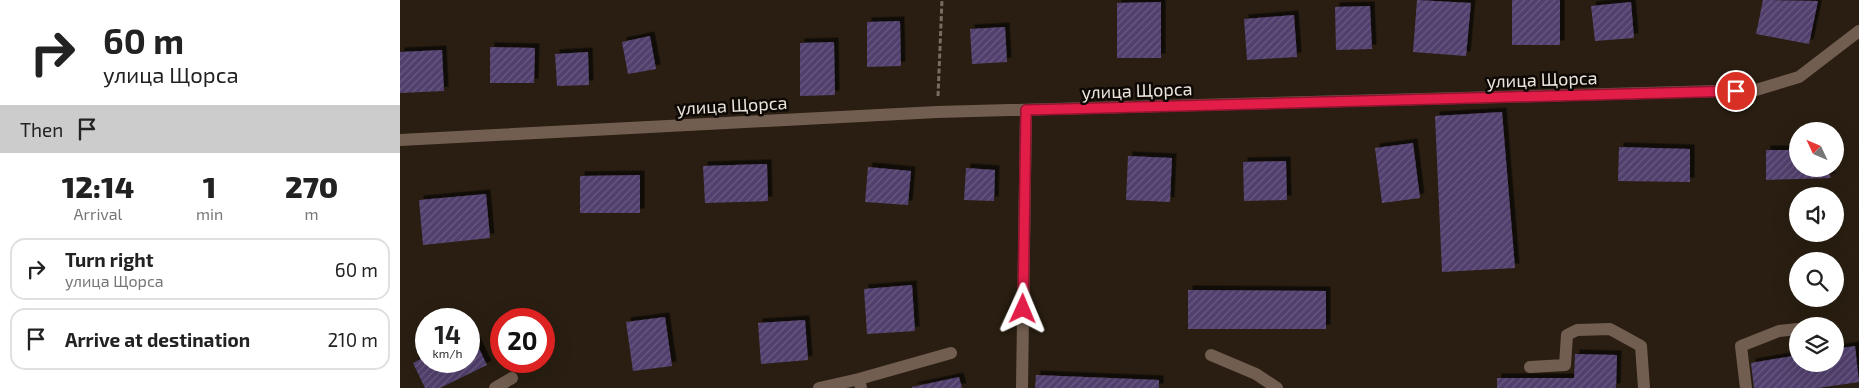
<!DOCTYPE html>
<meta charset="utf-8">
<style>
:root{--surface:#fff;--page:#f6f6f6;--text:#222;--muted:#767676;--line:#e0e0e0}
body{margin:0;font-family:"Exo 2",sans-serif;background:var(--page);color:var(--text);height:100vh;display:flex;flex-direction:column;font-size:19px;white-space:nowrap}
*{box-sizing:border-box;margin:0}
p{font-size:16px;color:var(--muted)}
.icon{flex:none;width:28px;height:28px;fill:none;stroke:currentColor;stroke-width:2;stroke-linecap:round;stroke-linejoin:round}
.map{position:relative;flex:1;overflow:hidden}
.drawer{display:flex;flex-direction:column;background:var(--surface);width:400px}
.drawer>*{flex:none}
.guide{background:#fff;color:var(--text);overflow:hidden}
.needle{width:32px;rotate:314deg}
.controls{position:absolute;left:1389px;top:122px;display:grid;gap:10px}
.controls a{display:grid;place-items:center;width:55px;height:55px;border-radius:50%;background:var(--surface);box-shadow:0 5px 20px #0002;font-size:25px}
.speed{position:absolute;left:15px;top:308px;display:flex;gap:10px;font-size:25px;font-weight:700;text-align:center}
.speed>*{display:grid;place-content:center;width:65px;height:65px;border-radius:50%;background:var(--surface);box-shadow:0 5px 20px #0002;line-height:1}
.speed small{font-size:12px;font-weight:400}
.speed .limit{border:8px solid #d22;background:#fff;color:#111}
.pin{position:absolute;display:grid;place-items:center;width:42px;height:42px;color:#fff;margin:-21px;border:2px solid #fff;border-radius:50%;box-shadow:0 1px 5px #0007}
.me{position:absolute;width:55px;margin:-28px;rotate:1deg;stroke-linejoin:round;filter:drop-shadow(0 0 4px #0008)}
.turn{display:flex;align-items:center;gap:18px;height:105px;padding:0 20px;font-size:22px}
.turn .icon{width:65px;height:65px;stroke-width:2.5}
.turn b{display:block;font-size:35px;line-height:42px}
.then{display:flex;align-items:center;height:48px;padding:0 20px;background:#0003;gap:10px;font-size:19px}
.eta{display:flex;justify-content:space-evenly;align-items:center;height:85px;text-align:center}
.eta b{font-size:30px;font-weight:800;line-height:35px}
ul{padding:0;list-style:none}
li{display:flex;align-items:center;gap:15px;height:62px;margin:0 10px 8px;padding:0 10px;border:2px solid var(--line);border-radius:15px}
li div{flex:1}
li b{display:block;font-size:19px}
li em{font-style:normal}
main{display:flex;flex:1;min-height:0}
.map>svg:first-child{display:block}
</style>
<main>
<section class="drawer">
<div class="guide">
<div class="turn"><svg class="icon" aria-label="right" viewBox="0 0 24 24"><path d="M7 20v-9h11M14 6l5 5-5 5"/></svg><div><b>60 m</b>улица Щорса</div></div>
<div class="then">Then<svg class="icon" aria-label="arrive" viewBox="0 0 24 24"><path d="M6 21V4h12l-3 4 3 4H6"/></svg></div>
</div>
<div class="eta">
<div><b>12:14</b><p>Arrival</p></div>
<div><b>1</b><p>min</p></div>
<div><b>270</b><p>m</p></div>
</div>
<ul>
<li><svg class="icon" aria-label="right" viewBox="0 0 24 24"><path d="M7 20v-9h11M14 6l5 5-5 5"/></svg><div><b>Turn right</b><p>улица Щорса</p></div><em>60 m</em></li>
<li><svg class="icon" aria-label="arrive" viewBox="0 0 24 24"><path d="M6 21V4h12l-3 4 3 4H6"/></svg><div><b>Arrive at destination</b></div><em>210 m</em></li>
</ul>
</section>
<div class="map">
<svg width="1459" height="388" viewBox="0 0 1459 388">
<defs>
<pattern id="building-hatch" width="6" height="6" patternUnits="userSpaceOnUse" patternTransform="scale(1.25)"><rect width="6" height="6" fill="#51406d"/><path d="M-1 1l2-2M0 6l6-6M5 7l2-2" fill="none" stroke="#6a5b81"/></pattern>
<filter id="shadow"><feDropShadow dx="4.5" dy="-4.5" stdDeviation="0" flood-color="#0009"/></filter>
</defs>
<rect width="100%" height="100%" fill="#291e11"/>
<path fill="url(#building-hatch)" filter="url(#shadow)" d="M1017,0L1071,3L1066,56L1013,52Z
M1112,0H1160V45H1112Z
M1363,0L1418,1L1409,44L1356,34Z
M761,2V58H717V3Z
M1231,2L1234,38L1195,41L1191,6Z
M970,6L972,49L936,50L935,7Z
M894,15L897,57L847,60L844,19Z
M500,21L501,66L467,67V22Z
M605,27L607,62L572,64L570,29Z
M250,36L256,69L228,74L222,42Z
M434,42L435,95L400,96V43Z
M90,47L135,48L134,83H90Z
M42,50L44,91L0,93V52Z
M188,52L189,85L157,86L155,54Z
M1102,112L1115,268L1042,272L1035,116Z
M1013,143L1020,198L982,203L975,148Z
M1219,147L1290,149V182L1218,181Z
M1366,150H1398V169H1427L1431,178L1366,180Z
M728,156L772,158L770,202L726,200Z
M886,161L887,200L844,201L843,162Z
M367,164L368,201L305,203L303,166Z
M468,167L511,171L508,205L465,202Z
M566,168L595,170L594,201L564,200Z
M240,175V213H180V176Z
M86,194L90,238L23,245L19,200Z
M512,285L515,331L467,334L464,289Z
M788,290L926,291V329H788Z
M265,317L272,366L233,371L226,322Z
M405,320L408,360L361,364L358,323Z
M72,334L87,365L40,388H25L13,363L26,356V361H69V336Z
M1455,346L1459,382L1418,388H1354L1351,363L1398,355V364H1435V349Z
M1175,354L1217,355L1216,388H1097V378H1174Z
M636,375L759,380V388H635Z
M559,377L562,388H512V387Z"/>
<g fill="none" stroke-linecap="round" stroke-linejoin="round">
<path stroke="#776d62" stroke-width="3" stroke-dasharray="5 2.5" stroke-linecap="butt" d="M538,96L542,0"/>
<path stroke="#725e50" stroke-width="12" d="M0,140L537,112L1356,90L1399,77L1459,31
M811,355L856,374L877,388
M1130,367L1165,365L1167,335L1177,330L1210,329L1241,346L1244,388
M95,388L112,378
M419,388L459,379
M461,388L459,379L551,353
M622,388L626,110
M1346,388L1341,346L1379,331L1398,329"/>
</g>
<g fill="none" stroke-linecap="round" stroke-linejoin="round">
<g stroke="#92132f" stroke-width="12">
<path id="route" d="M623,309L626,110L1336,91"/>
</g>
<use href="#route" stroke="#e11d48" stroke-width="9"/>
</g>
<g text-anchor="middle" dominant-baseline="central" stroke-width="5" stroke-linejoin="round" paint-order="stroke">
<g font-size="18" fill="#ebe4db" stroke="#0e0905">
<text transform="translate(1142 79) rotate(-2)">улица Щорса</text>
<text transform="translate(737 90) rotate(-2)">улица Щорса</text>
<text transform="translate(332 105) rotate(-3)">улица Щорса</text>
</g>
</g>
</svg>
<div class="controls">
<a><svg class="needle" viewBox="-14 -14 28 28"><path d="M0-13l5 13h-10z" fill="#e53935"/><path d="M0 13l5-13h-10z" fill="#767676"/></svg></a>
<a><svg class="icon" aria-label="sound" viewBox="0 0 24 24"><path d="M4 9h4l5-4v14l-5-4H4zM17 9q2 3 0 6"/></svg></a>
<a><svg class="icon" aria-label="search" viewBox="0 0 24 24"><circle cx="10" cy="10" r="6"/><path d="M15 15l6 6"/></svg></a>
<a><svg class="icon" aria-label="layers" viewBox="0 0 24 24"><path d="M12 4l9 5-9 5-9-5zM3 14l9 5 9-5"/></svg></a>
</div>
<div class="speed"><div>14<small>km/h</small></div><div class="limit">20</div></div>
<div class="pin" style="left:1336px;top:91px;background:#d93025"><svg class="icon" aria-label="arrive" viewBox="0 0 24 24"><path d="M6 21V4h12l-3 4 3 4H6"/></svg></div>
<svg class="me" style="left:623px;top:309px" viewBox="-20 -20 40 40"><path d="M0-17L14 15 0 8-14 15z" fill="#e11d48" stroke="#fff" stroke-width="4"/></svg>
</div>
</main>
